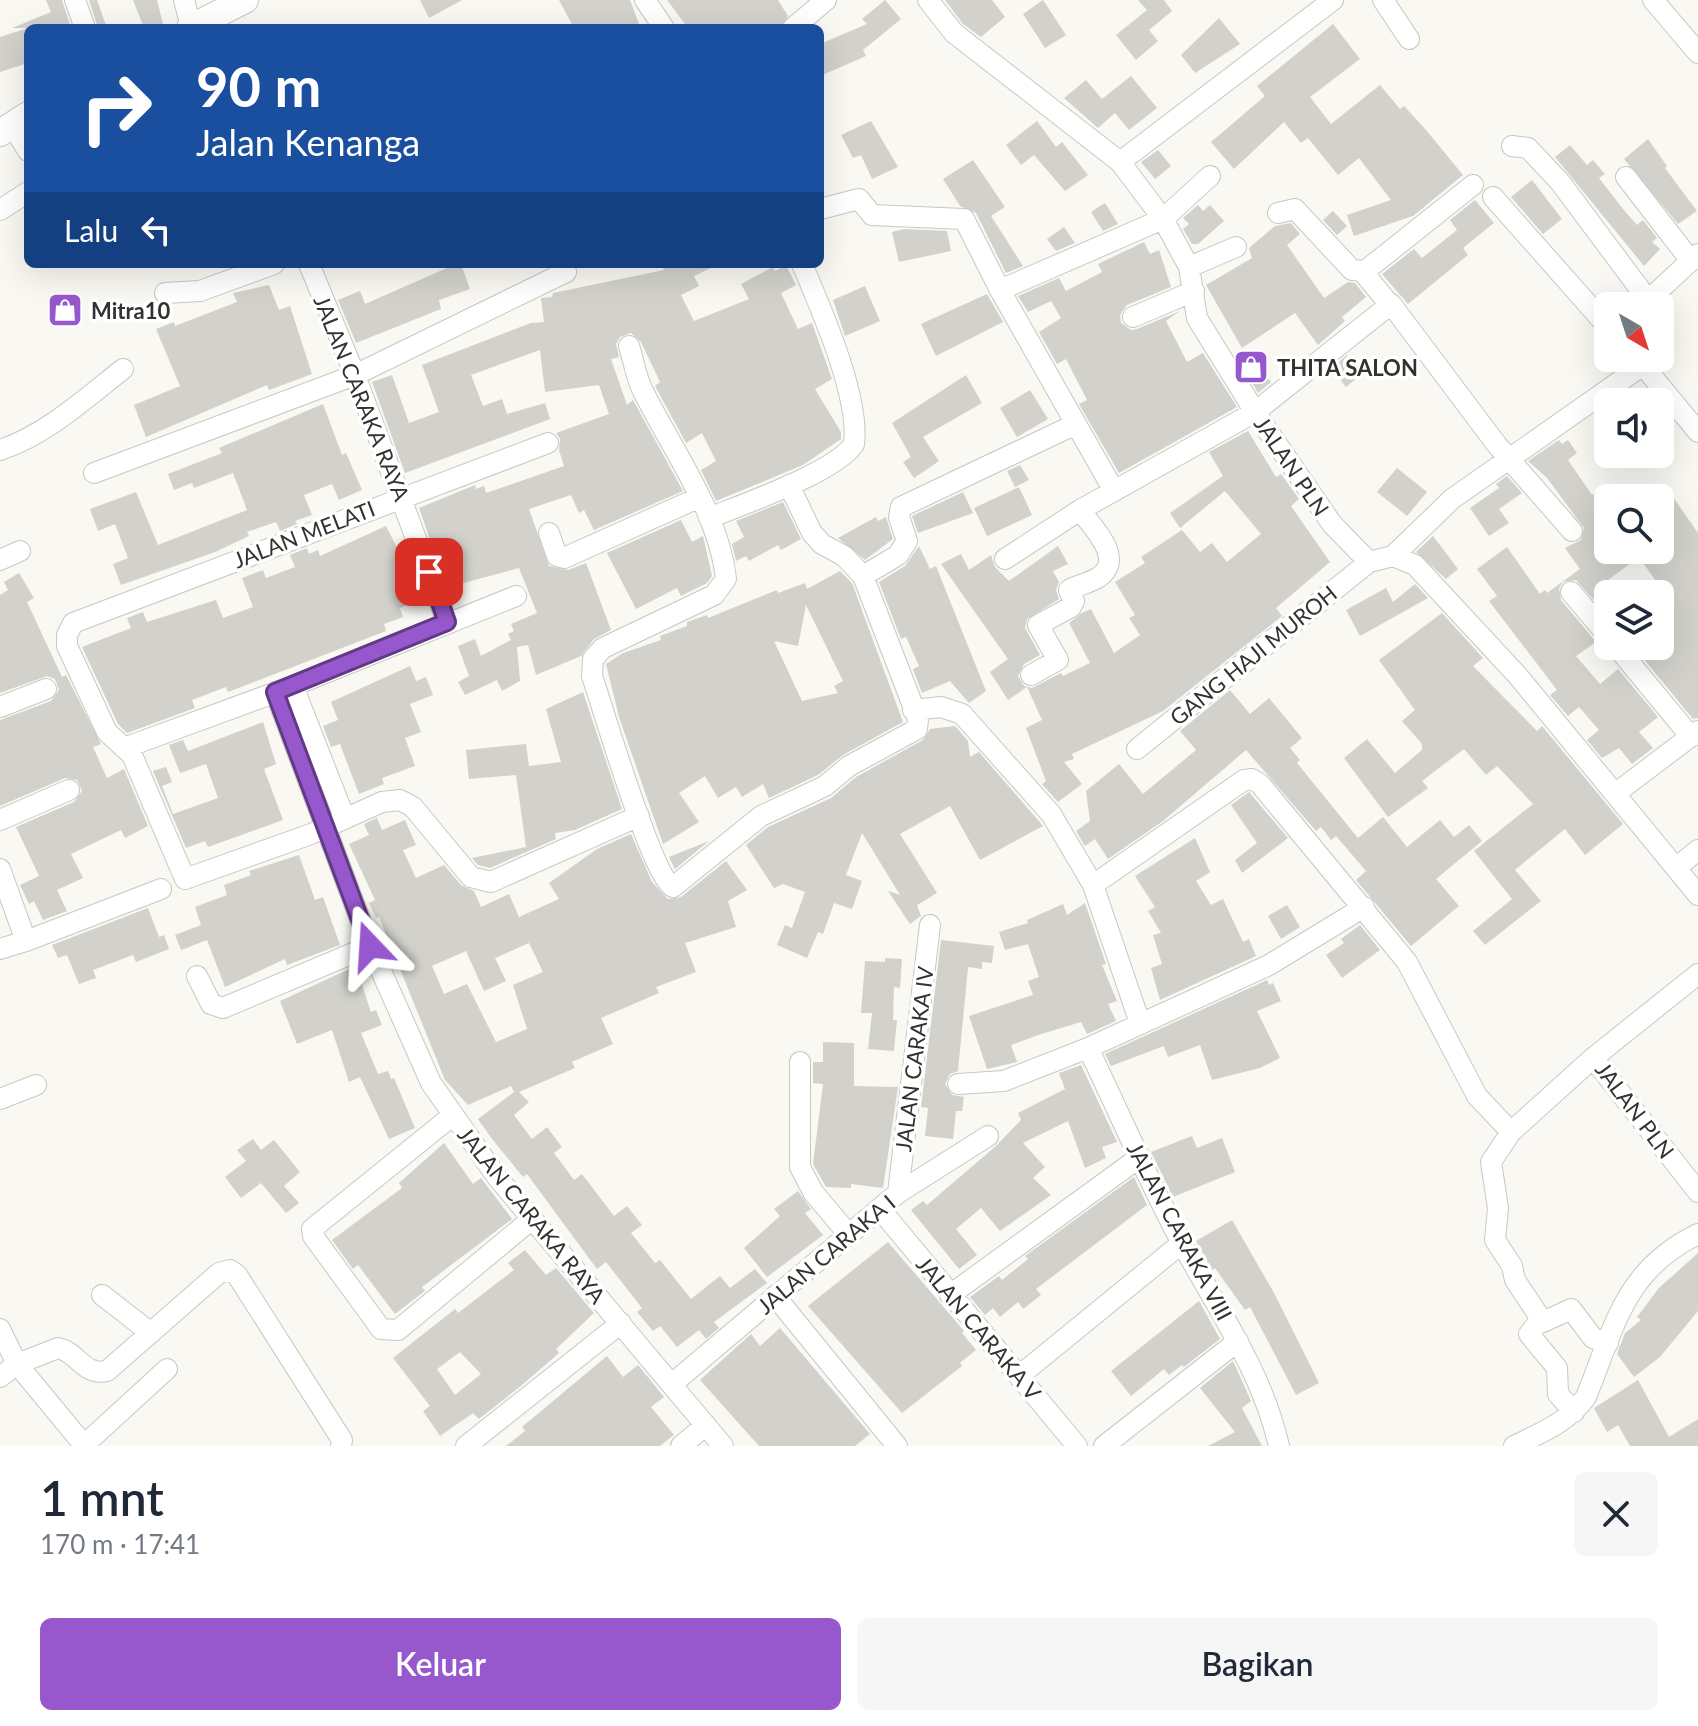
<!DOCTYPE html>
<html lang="id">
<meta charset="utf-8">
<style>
:root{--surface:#fff;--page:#f6f6f7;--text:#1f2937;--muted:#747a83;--accent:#9758ce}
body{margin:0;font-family:Lato,sans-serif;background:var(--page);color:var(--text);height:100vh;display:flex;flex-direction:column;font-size:30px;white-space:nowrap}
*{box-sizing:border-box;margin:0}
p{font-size:26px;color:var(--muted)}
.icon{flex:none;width:44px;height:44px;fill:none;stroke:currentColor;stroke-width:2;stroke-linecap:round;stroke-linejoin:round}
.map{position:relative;height:1446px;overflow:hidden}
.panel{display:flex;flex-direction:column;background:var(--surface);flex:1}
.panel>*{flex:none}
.guide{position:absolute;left:24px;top:24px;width:800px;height:244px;border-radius:12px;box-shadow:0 8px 32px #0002;background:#1a4fa0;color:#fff;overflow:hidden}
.needle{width:52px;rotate:141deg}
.tools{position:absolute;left:1594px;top:292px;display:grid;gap:16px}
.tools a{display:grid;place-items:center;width:80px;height:80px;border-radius:12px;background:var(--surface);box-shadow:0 8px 32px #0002;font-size:40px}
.pin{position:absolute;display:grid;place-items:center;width:68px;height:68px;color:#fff;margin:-34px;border-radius:16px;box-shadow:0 4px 12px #0006}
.me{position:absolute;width:88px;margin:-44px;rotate:340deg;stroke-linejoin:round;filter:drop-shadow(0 0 6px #0008)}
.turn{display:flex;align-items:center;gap:28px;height:168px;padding:0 40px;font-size:36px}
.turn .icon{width:104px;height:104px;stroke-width:2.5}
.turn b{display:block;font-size:56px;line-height:68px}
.then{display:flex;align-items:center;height:76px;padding:0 40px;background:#0003;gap:16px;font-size:30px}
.round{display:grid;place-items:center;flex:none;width:84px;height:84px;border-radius:12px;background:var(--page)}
.summary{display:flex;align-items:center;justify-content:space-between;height:136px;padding:0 40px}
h1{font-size:48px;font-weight:600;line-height:60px}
.action{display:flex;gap:16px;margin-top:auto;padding:16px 40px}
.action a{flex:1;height:92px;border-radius:12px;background:var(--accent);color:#fff;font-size:32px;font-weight:600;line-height:92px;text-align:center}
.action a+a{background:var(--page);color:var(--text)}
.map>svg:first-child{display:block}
</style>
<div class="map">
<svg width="1698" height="1446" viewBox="0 0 1698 1446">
<rect width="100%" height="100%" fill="#f9f8f2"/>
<path fill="#d2d1cb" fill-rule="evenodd" d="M46,0H62L71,28H12L51,12Z
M89,0H97L107,28H98Z
M133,0H157L164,28H144Z
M420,0H462L429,18Z
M559,0H630L639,24L629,28H574Z
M667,0H778L788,16L780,28H688Z
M885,0L901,19L863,50L866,56L820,76V44L867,24L862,19Z
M945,0H992L1005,17L981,37L963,24Z
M1043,0L1066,35L1045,48L1023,14Z
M1138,0H1164L1172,11L1149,30L1158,41L1136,60L1116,35L1147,10Z
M1219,18L1240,44L1195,73L1181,55Z
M1333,24L1360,59L1310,97L1331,124L1380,85L1400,109L1404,106L1426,130L1463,175L1413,216L1354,236L1347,215L1391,200L1359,158L1338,175L1308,138L1301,143L1284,122L1234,169L1211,142L1265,96L1257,86Z
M28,28V63L0,72V37Z
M1131,76L1157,108L1129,130L1115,113L1098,128L1064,98L1086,80L1102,99Z
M871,121L898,167L872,179L861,155L853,158L841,135Z
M1037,121L1056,147L1062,142L1088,175L1065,191L1034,155L1021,165L1006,145Z
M1648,139L1667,166L1665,168L1697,211L1678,224L1624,159Z
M1570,145L1587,165L1593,160L1605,174L1599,178L1623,209L1637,225L1643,220L1657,238L1652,242L1660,249L1644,266L1555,157Z
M1158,150L1171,166L1155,179L1141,162Z
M973,160L1005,207L991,216L1023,266L1006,273L976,213L960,206L943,179Z
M1532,180L1562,219L1543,234L1511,197Z
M1475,200L1494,223L1463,248L1468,255L1408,304L1382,274L1414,249L1422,258L1457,230L1450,220Z
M1105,203L1118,224L1103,231L1091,212Z
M1198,205L1203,211L1210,205L1224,221L1198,244H1192L1183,229L1189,224L1183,218Z
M1333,211L1347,226L1337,235L1323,220Z
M1291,223L1300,234L1287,245L1324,298L1348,282L1355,283L1366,297L1342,317L1345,321L1318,345L1295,313L1242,348L1206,285L1252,258L1249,248L1275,226Z
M1064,227L1075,243L1056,251L1047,239Z
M904,229L947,231L951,251L899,262L892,232Z
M1144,242L1150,254L1159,250L1171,287L1127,305L1120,315L1121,323L1131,330L1137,329L1180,311L1166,321L1187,362L1203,353L1237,407L1119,473L1079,404L1087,400L1066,359L1057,364L1039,332L1061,318L1051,301L1028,312L1018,296L1059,278L1066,291L1102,272L1098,264Z
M456,264H461L470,289L439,300L441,309L356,343L338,300L360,291L365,304Z
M661,264H719L694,276L699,286L681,295L694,321L749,299L741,284L773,267L775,271L786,265L796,285L781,293L798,329L812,323L832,379L815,389L841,432V439L803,465L716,501L701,470L716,461L702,433L686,443L655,386L660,382L641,342L631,333L620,337L616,344L619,357L611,359L627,405L633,400L683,491L594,530L584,510L579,513L571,495L529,509L549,566L568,570L586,563L611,630L594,639L581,656L536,675L528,645L517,647L520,681L502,691L497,680L465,695L458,682L469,676L458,646L475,639L481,656L511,640L508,634L514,631L511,624L537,613L519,568L460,584L447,544L433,548L419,508L475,485L476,489L484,486L486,493L564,466L559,450L560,439L556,433L609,414L599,385L545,392L540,350L471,375L483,406L502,399L507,414L545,403L550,419L405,473L372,382L392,375L409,423L439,412L422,365L531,323L544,322L541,298L552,297L553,293L664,270Z
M269,285L279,310L290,306L312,374L269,390L267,385L146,437L134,405L180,386L156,329L174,322L175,326L237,302L233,293Z
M865,286L880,321L845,336L833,300Z
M987,294L1003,322L936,356L921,324Z
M1347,355L1362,374L1346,387L1331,368Z
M1262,372L1271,382L1258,393L1251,381Z
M966,375L982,403L923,437L939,461L914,478L903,462L911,457L892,423Z
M1030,390L1048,419L1017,437L1000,408Z
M323,404L342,455L346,453L362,490L339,500L332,484L304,495L312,515L295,521L297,524L280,531L276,522L247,532L249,536L215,552L121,585L113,564L128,558L115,524L98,531L90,509L136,492L158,545L247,510L233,473L194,488L192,483L174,490L168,474L222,453L219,448Z
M1248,431L1276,477L1281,474L1299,499L1291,506L1330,562L1276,608L1282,616L1163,711L1072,754L1074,759L1064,762L1082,784L1058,802L1042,784L1046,781L1026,728L1042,720L1027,687L1008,700L990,672L1008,659L941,564L961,554L969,570L991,555L995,567L1009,581L1058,546L1068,564L1053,571L1059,582L1056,590L1059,599L1027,619L1025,628L1040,655L1024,664L1018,676L1024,686L1032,688L1061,673L1063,676L1090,663L1069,623L1082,613L1091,609L1114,653L1140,635L1129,618L1135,615L1115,582L1145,563L1141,557L1182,530L1200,552L1212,543L1227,562L1261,534L1225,491L1180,528L1170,513L1223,476L1209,452Z
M1559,440L1562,444L1568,440L1577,453L1568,460L1592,495L1608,484V550H1660V505L1673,497L1698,533V718L1693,719L1633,646H1673L1660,631V594H1647L1658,584L1639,557L1604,583L1608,587L1605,613L1576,580L1563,582L1559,588L1561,600L1596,642L1576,656L1600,684L1618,669L1658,717L1639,732L1653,748L1632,764L1619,748L1602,758L1587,740L1599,730L1579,707L1568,716L1550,695L1557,690L1489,601L1497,596L1477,569L1507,547L1540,594L1545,590L1547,593L1580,569L1565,548L1581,540L1584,528L1547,478L1528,461Z
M1020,465L1029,480L1015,487L1007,471Z
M1397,468L1427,492L1407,516L1377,492Z
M1507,476L1522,493L1499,509L1509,523L1489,536L1470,508L1499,488L1496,484Z
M1019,487L1032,515L987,536L974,508Z
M963,492L973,513L918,533L912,516Z
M783,502L801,539L781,550L778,545L749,561L746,556L736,561L732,544L744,537L736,521Z
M876,517L878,521L886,517L893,539L865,560L838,538Z
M681,520L692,542L703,536L712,576L707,583L681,596L677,588L636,609L607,553Z
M386,526L408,569L416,601L400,608L403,617L384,624L386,631L228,692L226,687L192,700L195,708L127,733L118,724L82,647L131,628L127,618L143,612L147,622L216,600L223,618L253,607L242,578L263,570L266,578L295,567L290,555L307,548L309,554L318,550L320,556Z
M1433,536L1458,569L1446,579L1416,552Z
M919,546L930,569L936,566L986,691L969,703L950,681L922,693L913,669L919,666L906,637L901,639L879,582L905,566Z
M840,571L852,583L903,722L843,755L818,775L769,798L763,784L742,797L736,787L718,798L705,776L679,793L699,822L663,844L619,717L606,664L623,653L661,640L660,636L687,626V622L707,615L708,618L777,590L778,593L805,583L807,589ZM806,605L843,681L834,686L838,693L802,701L774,641L798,646Z
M19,573L34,598L27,602L62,677L66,675L101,744L93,747L107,778L124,769L148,826L125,838L121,830L71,854L83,878L57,890L67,911L43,920L34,901L29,904L20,885L39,876L16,827L74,802L82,791L77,780L65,778L0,806V720L51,701L59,690L55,679L47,676L0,693V595L8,590L4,582Z
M1415,584L1428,598L1360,636L1346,610L1386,588L1393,602Z
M1442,613L1483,658L1473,666L1537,731L1542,726L1623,824L1585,855L1565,829L1515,870L1541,901L1485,945L1473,931L1512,899L1474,851L1533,804L1497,766L1486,775L1464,749L1422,781L1428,788L1388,817L1344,758L1367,739L1395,773L1422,750V744L1402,721L1415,710L1379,660Z
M410,666L416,681L426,677L433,695L410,704L421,732L405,738L415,766L382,778L384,784L359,794L340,744L331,747L323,726L338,720L331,702Z
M1230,690L1250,714L1269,698L1302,738L1290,748L1300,760L1297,763L1358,838L1383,817L1407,847L1440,820L1454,837L1469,825L1482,841L1436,879L1459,906L1411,946L1356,880L1366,871L1336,836L1331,840L1321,827L1316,831L1246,750L1163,821L1108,859L1095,839L1085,846L1076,831L1090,821L1086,791L1119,764L1143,794L1196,750L1180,731Z
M583,692L622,809L575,830L555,833L556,839L490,868L478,865L472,858L526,847L516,775L469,779L466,750L526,744L529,766L561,762L546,709Z
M263,722L276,764L264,769L283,820L208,847L205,841L186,848L153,771L166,767L172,782L162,786L173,814L218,798L206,764L180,773L169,745L183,740L188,751Z
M955,726L968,741L970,757L979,752L1043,826L980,860L950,806L900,834L937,893L917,905L921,916L910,924L888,891L900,895L862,833L846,875L862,881L852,909L834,903L823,934L818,932L807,958L777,945L785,925L792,928L805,892L783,884L774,888L746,845L768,827L831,798L856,777L923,740L930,729Z
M1249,792L1288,838L1242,873L1235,860L1257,843L1231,805Z
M377,818L382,830L405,820L416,845L403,850L416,878L444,865L461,885L474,891L481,907L509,894L519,917L559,899L549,883L597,849L631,834L652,882L668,899L681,897L726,861L747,890L728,901L736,927L685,943L696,972L656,987L659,993L601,1018L613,1044L572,1062L575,1068L519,1092L529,1102L514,1115L532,1139L547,1127L562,1147L554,1153L574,1180L582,1174L614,1216L627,1206L642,1225L631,1233L655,1263L660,1260L691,1299L720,1276L730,1288L755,1269L767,1283L714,1322L719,1328L706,1339L699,1330L677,1347L660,1326L653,1331L637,1312L642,1308L606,1262L597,1269L527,1174L523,1177L492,1139L478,1119L514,1092L511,1086L468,1105L445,1080L379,917L376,918L369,903L375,900L349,844L369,835L364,824ZM529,943L543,972L513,985L527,1029L496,1042L467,984L444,994L432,966L466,951L484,991L506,981L495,958Z
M1195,838L1210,872L1196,881L1211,905L1223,899L1243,942L1249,939L1256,956L1160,1000L1151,968L1162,964L1153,935L1161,933L1148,911L1155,907L1135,876Z
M709,841L675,869L669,857Z
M299,855L315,900L323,897L340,945L287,965L285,959L225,987L207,940L181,950L175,935L201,925L195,907L227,895L224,885L251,875L249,871Z
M1085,903L1106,964L1102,965L1117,1001L1108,1004L1116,1021L1087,1034L1081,1022L1038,1035L1011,1045L1017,1062L987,1069L969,1016L1033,995L1028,981L1039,977L1028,944L1005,950L999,932L1028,923L1027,920L1063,904L1067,915Z
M1287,905L1300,927L1281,939L1268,916Z
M148,908L159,937L164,935L169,949L136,962L133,955L93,970L96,978L79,984L67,955L58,958L52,945Z
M1360,925L1380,950L1342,978L1326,955L1344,943L1341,939Z
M941,940L994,946L992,963L982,962V969L968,967L958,1071L950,1074L945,1084L952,1095L964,1097L962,1111H956L953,1139L925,1136L928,1108L921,1107Z
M885,958L902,959L900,988L894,987L893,1020H897L894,1051L868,1049L872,1013H861L865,961L885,962Z
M360,964L364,974L359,976L371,1012L376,1010L382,1025L361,1033L378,1074L388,1071L391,1079L394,1078L415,1128L389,1139L360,1077L349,1082L332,1030L297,1044L280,1001Z
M1267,980L1269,985L1273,983L1281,1001L1257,1011L1280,1058L1260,1068L1212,1080L1200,1045L1168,1057L1164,1046L1111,1066L1105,1054Z
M823,1042L854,1043V1086L898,1087L883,1188L851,1184V1188L826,1187L813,1164L823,1084L813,1083V1062H823Z
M1081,1065L1117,1142L1102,1147L1106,1158L1085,1168L1068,1121L1023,1143L1045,1167L1033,1178L1051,1195L1000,1231L981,1208L956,1229L977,1255L959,1269L911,1210L923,1201L927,1205L996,1146L1021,1120L1018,1113L1065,1089L1059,1073Z
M1192,1136L1197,1148L1222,1138L1235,1172L1173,1197L1151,1152Z
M253,1139L261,1150L274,1140L300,1172L284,1186L299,1203L286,1213L261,1183L241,1198L225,1177L246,1161L237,1150Z
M444,1143L473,1184L481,1178L512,1219L422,1287L425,1291L395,1314L358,1265L353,1269L332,1240L402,1188L399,1183Z
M1134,1177L1147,1205L1036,1289L1041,1295L1023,1309L1018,1302L1000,1317L993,1308L985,1315L970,1297L999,1276L1002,1280L1028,1259L1025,1256Z
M798,1191L811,1209L805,1213L823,1235L767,1277L744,1248L780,1216L774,1209Z
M1232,1220L1274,1293L1319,1383L1296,1395L1250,1307L1245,1310L1215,1268L1212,1270L1196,1241Z
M888,1242L964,1331L962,1333L976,1350L960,1363L962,1366L902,1413L808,1306Z
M525,1250L546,1275L556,1268L594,1313L556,1349L559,1353L522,1385L479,1419L473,1413L440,1436L423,1411L430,1406L393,1358L455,1309L458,1313L514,1270L508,1263ZM460,1352L481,1374L455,1395L437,1369Z
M1698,1253V1311L1660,1357L1634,1377L1617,1354L1625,1333L1641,1320L1637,1317L1659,1288Z
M1199,1301L1220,1339L1184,1367L1182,1365L1169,1375L1164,1369L1131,1396L1111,1371Z
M780,1328L870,1434L855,1446H759L700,1380L751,1334L760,1346Z
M607,1356L623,1377L638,1365L664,1397L651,1407L674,1435L660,1446H506L525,1431L522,1427Z
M1233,1361L1251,1401L1242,1408L1262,1446H1208L1235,1432L1200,1388Z
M1638,1380L1669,1437L1698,1419V1446H1630L1618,1425L1607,1432L1594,1408Z"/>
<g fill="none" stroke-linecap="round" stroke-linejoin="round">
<g stroke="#c8c7c1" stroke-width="22">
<path id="minor" d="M75,0L85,28
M184,0L191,27
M645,0L664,28
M928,0L954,33L1120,162L1163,219L1189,267L1197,318L1255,412L1332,524L1369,562L1393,556L1415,565L1518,676L1698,895
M1383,0L1409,39
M1653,0L1698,53
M793,28L826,0
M12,125L28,151
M1512,146L1528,148L1560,182L1648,300
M1120,162L1333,0
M1626,177L1691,261
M1493,197L1608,327
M820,209L859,199L872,215L964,219L1000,290L1114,491
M0,210L28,192
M1278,213L1295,209L1352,270L1365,271L1473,185
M309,264L355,375L447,622
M1189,267L1236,247
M1362,271L1390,305
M1000,290L1163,219L1210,176
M165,293L200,291L274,264
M1642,306L1698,254
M1133,317L1194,291
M629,346C634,361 636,379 644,393C673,451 719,513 726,579L714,595L603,648L593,659L592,676C603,708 652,876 673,887L761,816L825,786L849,766L917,729L918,719L863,576L844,556L822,544L812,533L789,485
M1637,358L1698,432
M548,443L73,623L67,635V646L107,732L132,755L185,879L311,834L382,802L400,800L413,807L471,877L491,882L639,816
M0,450C46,435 86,398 123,369
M94,473L355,375L566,272
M709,518C741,505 836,472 854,444C860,396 821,309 802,264
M549,533L557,556L564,558L698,498
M1393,556L1452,499L1643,365
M1005,559L1080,510L1255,412L1391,304L1497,445L1572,531
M0,560L20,551
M863,576L898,555L907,541L899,517L901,507L1076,424
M1571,592L1608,636
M1616,646L1691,737
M1031,675L1058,660L1038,625L1071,607L1074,601L1069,590C1078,585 1090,583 1099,577C1126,558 1091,526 1080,510
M293,686L345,819
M275,692L370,946L431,1083L497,1177L723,1446
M0,707L46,689
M913,710L941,707L962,714L1051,814L1093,885L1244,780L1252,779L1260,784L1407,962L1477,1096L1511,1132L1593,1058L1698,974
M124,748L293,686L516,596
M1137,749L1369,562
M1616,793L1698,731
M0,820L69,790
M1677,867L1698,850
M0,869L26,941L0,949
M1093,885L1140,1023
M26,941L161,889
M197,976L211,1004L223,1008L370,946
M1088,1048C1120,1114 1149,1183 1184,1247C1220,1313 1262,1372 1279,1446
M1593,1058L1698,1192
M800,1062V1167L813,1192L849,1235
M958,1084L1004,1081L1088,1048L1269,965L1364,907
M0,1099L36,1085
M452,1116L312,1229L313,1236L381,1329L398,1330L532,1219
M1511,1132L1491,1162L1498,1208L1495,1240L1512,1266L1515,1280L1543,1322L1571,1309L1593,1338L1608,1343
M898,1193L930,925
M880,1209L1077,1446
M102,1295L151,1333
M950,1295L1140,1157
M775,1296L897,1446
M1541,1319L1529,1334L1557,1368L1558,1394L1574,1412
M0,1329L17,1364L84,1445
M1019,1376L1182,1243
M0,1377L17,1364L58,1348C78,1352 83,1376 107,1371L219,1273L230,1270L237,1275L342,1440L341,1446
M672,1384L898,1193L988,1136
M83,1446L167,1369
M466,1446L621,1323
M681,1446L706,1425
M1104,1446L1238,1341
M1514,1446C1542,1432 1567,1423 1586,1397C1615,1326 1624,1270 1698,1234"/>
</g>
<g stroke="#c8c7c1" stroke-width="28">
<path id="major" d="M190,28L245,0
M0,133L28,115"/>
</g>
<use href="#minor" stroke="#fff" stroke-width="20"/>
<use href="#major" stroke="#fff" stroke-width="26"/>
</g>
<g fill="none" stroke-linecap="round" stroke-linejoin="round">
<g stroke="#623986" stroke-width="20">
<path id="route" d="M370,946L275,692L447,622L429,572"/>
</g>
<use href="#route" stroke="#9758ce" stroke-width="14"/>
</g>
<defs>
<g id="shop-square" transform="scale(1.8)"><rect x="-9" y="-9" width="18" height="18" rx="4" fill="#9758ce" stroke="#fff"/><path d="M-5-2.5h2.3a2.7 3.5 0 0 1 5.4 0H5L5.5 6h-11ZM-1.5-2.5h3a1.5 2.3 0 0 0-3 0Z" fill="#fff"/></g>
</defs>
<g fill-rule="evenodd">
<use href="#shop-square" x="65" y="310"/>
<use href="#shop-square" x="1251" y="367"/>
</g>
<g text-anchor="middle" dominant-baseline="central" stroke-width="7" stroke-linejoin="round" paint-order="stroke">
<g font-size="22" font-weight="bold" fill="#333230" stroke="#fff" text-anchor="start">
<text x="91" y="310">Mitra10</text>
<text x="1277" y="367">THITA SALON</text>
</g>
<g font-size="22" fill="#333230" stroke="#fff">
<text transform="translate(362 398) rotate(68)">JALAN CARAKA RAYA</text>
<text transform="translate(1292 466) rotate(56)">JALAN PLN</text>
<text transform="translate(304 534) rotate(-21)">JALAN MELATI</text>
<text transform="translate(1253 655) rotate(-39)">GANG HAJI MUROH</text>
<text transform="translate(914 1059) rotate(-83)">JALAN CARAKA IV</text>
<text transform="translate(1635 1110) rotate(53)">JALAN PLN</text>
<text transform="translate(532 1215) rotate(51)">JALAN CARAKA RAYA</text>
<text transform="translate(1180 1231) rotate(62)">JALAN CARAKA VIII</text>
<text transform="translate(826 1254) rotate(-40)">JALAN CARAKA I</text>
<text transform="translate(979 1328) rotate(50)">JALAN CARAKA V</text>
</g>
</g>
</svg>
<div class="tools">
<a><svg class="needle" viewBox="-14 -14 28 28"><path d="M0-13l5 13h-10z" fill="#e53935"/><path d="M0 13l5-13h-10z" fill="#747a83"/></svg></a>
<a><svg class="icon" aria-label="sound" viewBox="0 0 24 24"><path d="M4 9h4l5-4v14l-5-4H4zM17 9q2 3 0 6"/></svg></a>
<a><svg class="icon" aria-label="search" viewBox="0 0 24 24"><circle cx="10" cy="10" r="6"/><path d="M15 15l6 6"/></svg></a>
<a><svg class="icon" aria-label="layers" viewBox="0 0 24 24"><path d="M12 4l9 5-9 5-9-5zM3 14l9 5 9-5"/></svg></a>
</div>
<div class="pin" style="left:429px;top:572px;background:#d93025"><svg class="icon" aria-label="arrive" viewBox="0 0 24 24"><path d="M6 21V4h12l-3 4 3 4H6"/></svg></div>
<svg class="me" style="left:370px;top:946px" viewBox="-20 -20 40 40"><path d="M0-17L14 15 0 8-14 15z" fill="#9758ce" stroke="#fff" stroke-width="4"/></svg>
<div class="guide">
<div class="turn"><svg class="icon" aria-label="right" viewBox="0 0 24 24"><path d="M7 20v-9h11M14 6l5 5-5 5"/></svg><div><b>90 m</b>Jalan Kenanga</div></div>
<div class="then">Lalu<svg class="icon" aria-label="left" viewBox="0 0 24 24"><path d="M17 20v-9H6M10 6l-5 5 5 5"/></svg></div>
</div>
</div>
<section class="panel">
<div class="summary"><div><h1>1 mnt</h1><p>170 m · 17:41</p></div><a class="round"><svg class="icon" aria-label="close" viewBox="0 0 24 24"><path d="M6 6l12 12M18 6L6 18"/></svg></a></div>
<div class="action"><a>Keluar</a><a>Bagikan</a></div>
</section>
